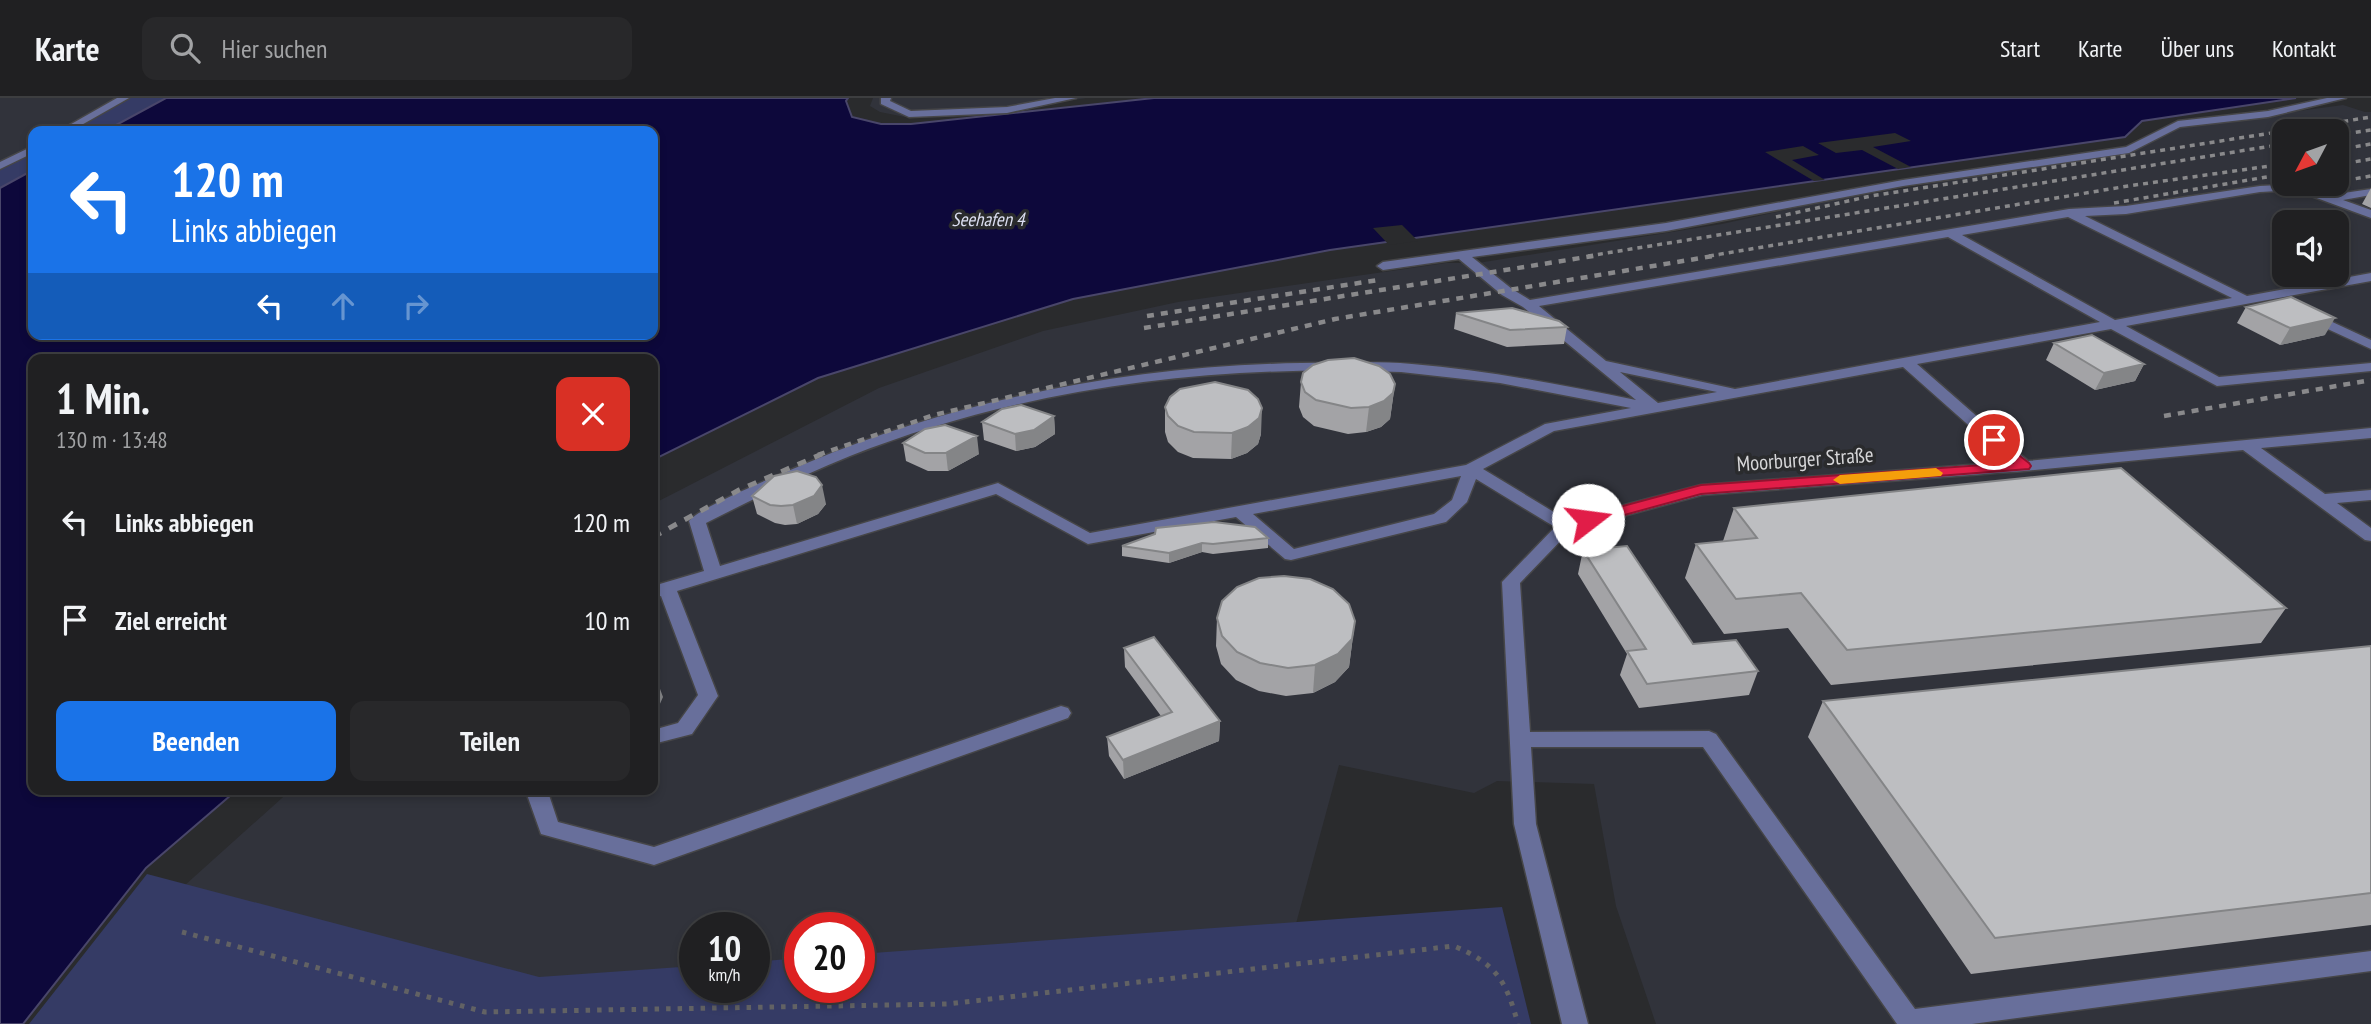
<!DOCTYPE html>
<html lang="de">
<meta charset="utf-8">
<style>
:root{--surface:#202022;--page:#28282a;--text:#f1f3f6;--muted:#a2a3a5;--line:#3d3e40;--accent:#1a73e8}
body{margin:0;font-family:"PT Sans Narrow",sans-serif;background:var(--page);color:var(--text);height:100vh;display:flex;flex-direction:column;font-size:26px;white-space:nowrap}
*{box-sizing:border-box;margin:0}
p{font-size:23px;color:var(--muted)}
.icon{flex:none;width:38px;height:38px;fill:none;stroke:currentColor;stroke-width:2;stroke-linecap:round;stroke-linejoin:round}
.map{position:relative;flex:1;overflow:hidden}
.drawer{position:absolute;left:28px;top:256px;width:630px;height:441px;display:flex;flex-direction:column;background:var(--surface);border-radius:14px;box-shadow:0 4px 10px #0003,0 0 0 2px var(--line)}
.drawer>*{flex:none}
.top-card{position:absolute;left:28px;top:28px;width:630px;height:214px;border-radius:14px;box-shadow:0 4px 10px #0003,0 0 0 2px var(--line);background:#1a73e8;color:#fff;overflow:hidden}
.needle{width:46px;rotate:229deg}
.tools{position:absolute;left:2272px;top:21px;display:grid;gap:14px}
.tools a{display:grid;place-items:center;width:77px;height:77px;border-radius:14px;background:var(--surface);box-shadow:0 4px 10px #0003,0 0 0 2px var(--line);font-size:35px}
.speed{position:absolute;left:679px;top:814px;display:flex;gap:14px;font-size:35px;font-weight:700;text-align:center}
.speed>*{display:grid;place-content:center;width:91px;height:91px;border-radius:50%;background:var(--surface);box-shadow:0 4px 10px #0003,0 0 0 2px var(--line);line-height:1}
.speed small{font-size:18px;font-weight:400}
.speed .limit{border:10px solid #d22;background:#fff;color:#111}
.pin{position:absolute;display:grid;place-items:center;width:60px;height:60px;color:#fff;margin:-30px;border:4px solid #fff;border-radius:50%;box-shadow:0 2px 7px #0007}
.me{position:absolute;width:77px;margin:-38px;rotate:75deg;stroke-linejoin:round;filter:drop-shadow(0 0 5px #0008)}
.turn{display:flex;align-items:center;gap:24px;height:147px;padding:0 28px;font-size:32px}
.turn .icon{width:91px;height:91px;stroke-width:2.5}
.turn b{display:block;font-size:49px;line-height:60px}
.lanes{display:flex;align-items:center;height:66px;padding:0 28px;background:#0003;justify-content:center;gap:35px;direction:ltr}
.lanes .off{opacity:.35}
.round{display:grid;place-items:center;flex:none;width:74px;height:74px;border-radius:14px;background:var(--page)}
.overview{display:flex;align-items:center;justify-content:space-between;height:119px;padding:0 28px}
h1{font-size:42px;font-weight:600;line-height:52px}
.cta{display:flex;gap:14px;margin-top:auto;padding:14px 28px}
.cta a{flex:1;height:80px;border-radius:14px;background:var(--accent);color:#fff;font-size:28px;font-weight:600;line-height:80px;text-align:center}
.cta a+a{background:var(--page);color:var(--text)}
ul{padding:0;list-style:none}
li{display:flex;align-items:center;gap:21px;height:98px;padding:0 28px}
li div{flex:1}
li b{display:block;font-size:26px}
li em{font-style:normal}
header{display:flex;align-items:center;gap:42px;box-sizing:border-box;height:98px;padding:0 35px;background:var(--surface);border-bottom:2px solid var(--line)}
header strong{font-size:33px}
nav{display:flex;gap:38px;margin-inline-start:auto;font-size:24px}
.search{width:490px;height:63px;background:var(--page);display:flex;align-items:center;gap:18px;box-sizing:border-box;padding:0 24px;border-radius:14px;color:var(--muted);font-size:26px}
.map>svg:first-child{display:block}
</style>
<header>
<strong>Karte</strong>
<div class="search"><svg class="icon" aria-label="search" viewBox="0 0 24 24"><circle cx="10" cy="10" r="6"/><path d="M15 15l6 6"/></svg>Hier suchen</div>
<nav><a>Start</a><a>Karte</a><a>Über uns</a><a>Kontakt</a></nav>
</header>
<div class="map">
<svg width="2371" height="926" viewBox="0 0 2371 926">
<rect width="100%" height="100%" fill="#2a2b2d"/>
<path fill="#31333b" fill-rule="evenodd" d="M0,0H129L69,33H33V53L0,71Z
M873,0H1086L1010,12L905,19L880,14L870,8Z
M2343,7L2365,14H2371V926H1656L1616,808L1594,686L1497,683L1474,695L1339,667L1291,844L859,882V830H800V882H754V830H695V882L501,884L184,788L292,691H653V406L879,290L1043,233L1178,204L1446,165H1478L1722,126L1826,103L2133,53L2182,29ZM2284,33H2336V86H2284ZM2284,124H2336V177H2284Z"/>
<path fill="#353b65" d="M129,0H166L105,33H69Z
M33,53V72L0,90V71Z
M147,776L539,879L695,868V889H754V864L800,860V889H859V856L1502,809L1531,926H29Z"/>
<path fill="#0d083b" stroke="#49466a" stroke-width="2" d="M166,0H848L846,3L852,19L881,26H911L1154,0H2296L2142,23L2125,39L1330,152L1073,201L818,280L653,362V261H33V691H238L146,770L23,926H0V90L33,72V236H653V33H105Z"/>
<path fill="#2a2b2d" d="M1895,35L1911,43L1873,49L1911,69L1898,71L1862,52L1836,55L1818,45Z
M1803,48L1819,57L1792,62L1825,82L1814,83L1765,54Z
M1402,127L1418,143L1389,147L1373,130Z"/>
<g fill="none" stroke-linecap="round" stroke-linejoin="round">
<g stroke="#464648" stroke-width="3">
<path id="minor" d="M117,0H129L71,33H59Z
M881,0H891L890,3L911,13L1007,9L1055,0H1076L1007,15L909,19L881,6Z
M2327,0H2346L2268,19L2180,29L2129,55L1903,88L1666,133L1472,159L1512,191L1530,202L2069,111L2126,108L2260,88L2297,86L2330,97L2371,91V97L2343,102L2371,112V120L2295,92L2260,94L2126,116L2085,118L2247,198L2371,175V183L2126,228L2219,279L2371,265V273L2217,288L2111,231L1917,266L2028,363L2371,330V340L2261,350L2325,396L2371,392V402L2337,405L2371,430V443L2365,442L2243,352L2024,373L1702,397L1571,432L1520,485L1530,634L1709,633L1716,636L1915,911L2371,853V873L1972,926H1897L1703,649H1531L1536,726L1588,926H1562L1514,726L1502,484L1555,429L1476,381L1467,404L1446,424L1291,462L1285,461L1236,419L1088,446L996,396L677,493L718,598L692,636L653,646V632L678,625L698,597L661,498L653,500V488L704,473L689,423C701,408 784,375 807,365C963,300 1132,268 1301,265C1338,265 1375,263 1412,266C1487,272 1562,287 1636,302L1523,209L1502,197L1459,161L1383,172L1377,168L1383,164L1666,125L1903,82L2126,49L2178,23L2268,13ZM2068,119L2232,200L2115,222L1962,137ZM1948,139L2100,224L1735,291L1606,263L1539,208ZM1903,269L2010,364L1701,387L1567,422L1483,371L1554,333ZM1401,274L1500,285L1631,310L1545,326L1466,367L1090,435L998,385L720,468L706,425C753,401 801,378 850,358C1024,289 1216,266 1401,274ZM1620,274L1717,294L1658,305ZM1461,378L1452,402L1434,416L1294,451L1253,416Z
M33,48V55L0,71V64Z
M2311,214L2371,242V251L2306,221V215Z
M1061,608L1068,610L1071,615L1068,620L654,767L541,736L525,691H547L558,724L654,749Z"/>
</g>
<path stroke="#626264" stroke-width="5" stroke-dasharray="4.5 7" stroke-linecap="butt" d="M182,834L485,914L947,906L1454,848C1496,866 1506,882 1518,926"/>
<use href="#minor" fill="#686f9b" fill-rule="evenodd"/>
<path stroke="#89898b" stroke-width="3.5" stroke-dasharray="5 5" stroke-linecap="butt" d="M2284,33L2371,19
M2336,37L2371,32
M2336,52L2371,46
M2336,67L2371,61
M2336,84L2371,78
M2114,105L2284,76
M1776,119L1871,98L2284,33
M1588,158L2284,46
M1709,158L2128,88L2284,66"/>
<path stroke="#89898b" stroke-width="4.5" stroke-dasharray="7 7" stroke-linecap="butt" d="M1147,218L1378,182
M1144,230L1599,157
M2164,318L2371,282
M818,357L934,317L1335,221L1719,157"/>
<path stroke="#89898b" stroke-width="5" stroke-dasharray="9 9" stroke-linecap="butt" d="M653,439L739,392L822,356"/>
</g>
<path fill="#a3a3a6" d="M2371,90V110L2362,106Z
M2246,209L2325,237L2280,247L2237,225Z
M1456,215L1567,229L1564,246L1507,249L1454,231Z
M2054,245L2144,266L2135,283L2095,292L2046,262Z
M1301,284L1395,286L1390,321L1381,329L1366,334L1348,336L1314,328L1303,319L1299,309Z
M1165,309L1261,336L1258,346L1247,355L1231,361L1193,360L1178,354L1168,344L1165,334Z
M1054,318L1055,336L1035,349L1016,353L984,342L982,324Z
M903,345L979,356L948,373H928L906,363Z
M752,398L826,406L818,416L797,426L785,427L775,425L757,416Z
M1734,410L2286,510L2261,545L1831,587L1788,530L1724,536L1685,480L1696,446L1723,443Z
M1268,440V450L1213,456L1202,454L1169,465L1122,458V448Z
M1583,452L1693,546L1758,573L1749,597L1639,610L1620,577L1627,556L1578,476Z
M1217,520L1355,523L1349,569L1335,584L1313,595L1286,598L1259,593L1236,582L1221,566L1216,548Z
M2371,548V827L1971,876L1808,639L1823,603Z
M1124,550L1220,623L1219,643L1124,681L1109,658L1107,639L1161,618L1125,569Z"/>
<path fill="#848587" d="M2335,220L2325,237L2280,247L2290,230Z
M2144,266L2135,283L2095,292L2104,275Z
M1395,286L1390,321L1381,329L1366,334L1369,309Z
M1262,310L1261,336L1258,346L1247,355L1231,361L1232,335Z
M1054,318L1055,336L1035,349L1016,353L1015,336Z
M977,338L979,356L948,373L946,355Z
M822,387L826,406L818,416L797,426L793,407Z
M1202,445V454L1169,465V455Z
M1355,523L1349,569L1335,584L1313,595L1315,567Z
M656,580L663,599L655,617L653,619V587Z
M1220,623L1219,643L1124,681L1123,662Z"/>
<path fill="#bdbec1" stroke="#848587" stroke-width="2" d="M2291,199L2335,220L2290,230L2246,209Z
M1512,210L1559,223L1567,229L1510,232L1456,215Z
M2092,237L2144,266L2104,275L2054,245Z
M1354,260L1379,268L1390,276L1395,286L1393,295L1384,303L1369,309L1351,310L1316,302L1305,294L1301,284L1303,275L1313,267L1328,262Z
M1215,284L1248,292L1258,301L1262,310L1259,320L1248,329L1232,335L1194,334L1178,328L1168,318L1165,309L1170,299L1180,291Z
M1021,307L1054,318L1034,332L1015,336L982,324L1002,311Z
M945,327L977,338L946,355H925L903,345L925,331Z
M2121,370L2286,510L1847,552L1801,495L1736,501L1696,446L1757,440L1734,410Z
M797,373L816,379L822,387L814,398L793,407L781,408L770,407L752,398L774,378Z
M1214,424L1255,429L1268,440L1213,446L1202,445L1169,455L1122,448L1155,436L1156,430Z
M1627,448L1693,546L1736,542L1758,573L1647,586L1627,553L1646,551L1583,452Z
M1284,478L1310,481L1333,491L1349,506L1355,523L1352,541L1338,556L1315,567L1288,570L1260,565L1237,554L1222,538L1217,520L1222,503L1237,489L1259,480Z
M1154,539L1220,623L1123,662L1107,639L1172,614L1124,550Z
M2371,548V795L1995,840L1823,603Z"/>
<path fill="#e11d48" stroke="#92132f" stroke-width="2" d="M1994,338L2029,365L2031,368L2029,371L1701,396L1588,427L1580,422L1582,419L1701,387L2012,365L1987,342Z"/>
<path fill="#f59e0b" d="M1936,370L1943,375L1941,378L1840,386L1833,382L1840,377Z"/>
<g text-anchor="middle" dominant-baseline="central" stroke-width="7" stroke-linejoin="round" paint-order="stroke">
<g font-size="19" font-style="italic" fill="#dbdef0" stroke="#2a2b2d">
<text x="988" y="121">Seehafen 4</text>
</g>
<g font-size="21" fill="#d6d6d8" stroke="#2a2b2d">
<text transform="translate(1805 361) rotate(-4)">Moorburger Straße</text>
</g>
</g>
</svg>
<div class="tools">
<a><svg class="needle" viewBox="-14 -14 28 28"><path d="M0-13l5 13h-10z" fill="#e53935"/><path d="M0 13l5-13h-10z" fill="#a2a3a5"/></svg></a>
<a><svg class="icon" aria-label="sound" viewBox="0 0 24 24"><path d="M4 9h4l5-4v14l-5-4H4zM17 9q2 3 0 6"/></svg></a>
</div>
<div class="speed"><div>10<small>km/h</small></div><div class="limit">20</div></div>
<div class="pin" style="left:1994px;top:342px;background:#d93025"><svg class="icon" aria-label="arrive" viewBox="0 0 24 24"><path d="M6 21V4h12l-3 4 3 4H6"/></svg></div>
<svg class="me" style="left:1588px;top:422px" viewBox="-20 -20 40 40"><circle r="19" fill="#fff"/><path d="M0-13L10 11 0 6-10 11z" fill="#e11d48"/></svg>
<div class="top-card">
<div class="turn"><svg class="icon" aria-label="left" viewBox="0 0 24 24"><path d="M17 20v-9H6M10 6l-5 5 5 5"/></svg><div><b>120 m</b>Links abbiegen</div></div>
<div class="lanes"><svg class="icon" aria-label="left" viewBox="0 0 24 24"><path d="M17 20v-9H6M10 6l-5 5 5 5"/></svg><svg class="icon off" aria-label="ahead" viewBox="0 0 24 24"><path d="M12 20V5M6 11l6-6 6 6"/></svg><svg class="icon off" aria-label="right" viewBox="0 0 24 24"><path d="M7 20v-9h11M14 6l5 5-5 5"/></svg></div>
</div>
<section class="drawer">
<div class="overview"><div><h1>1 Min.</h1><p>130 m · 13:48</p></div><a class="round" style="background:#d93025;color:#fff"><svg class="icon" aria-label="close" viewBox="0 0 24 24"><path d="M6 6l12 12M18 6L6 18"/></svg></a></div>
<ul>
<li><svg class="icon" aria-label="left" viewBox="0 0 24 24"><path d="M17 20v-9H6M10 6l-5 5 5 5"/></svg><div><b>Links abbiegen</b></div><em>120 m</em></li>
<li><svg class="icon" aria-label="arrive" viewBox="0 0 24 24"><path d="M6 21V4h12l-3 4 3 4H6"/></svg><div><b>Ziel erreicht</b></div><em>10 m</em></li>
</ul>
<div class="cta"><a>Beenden</a><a>Teilen</a></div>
</section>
</div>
